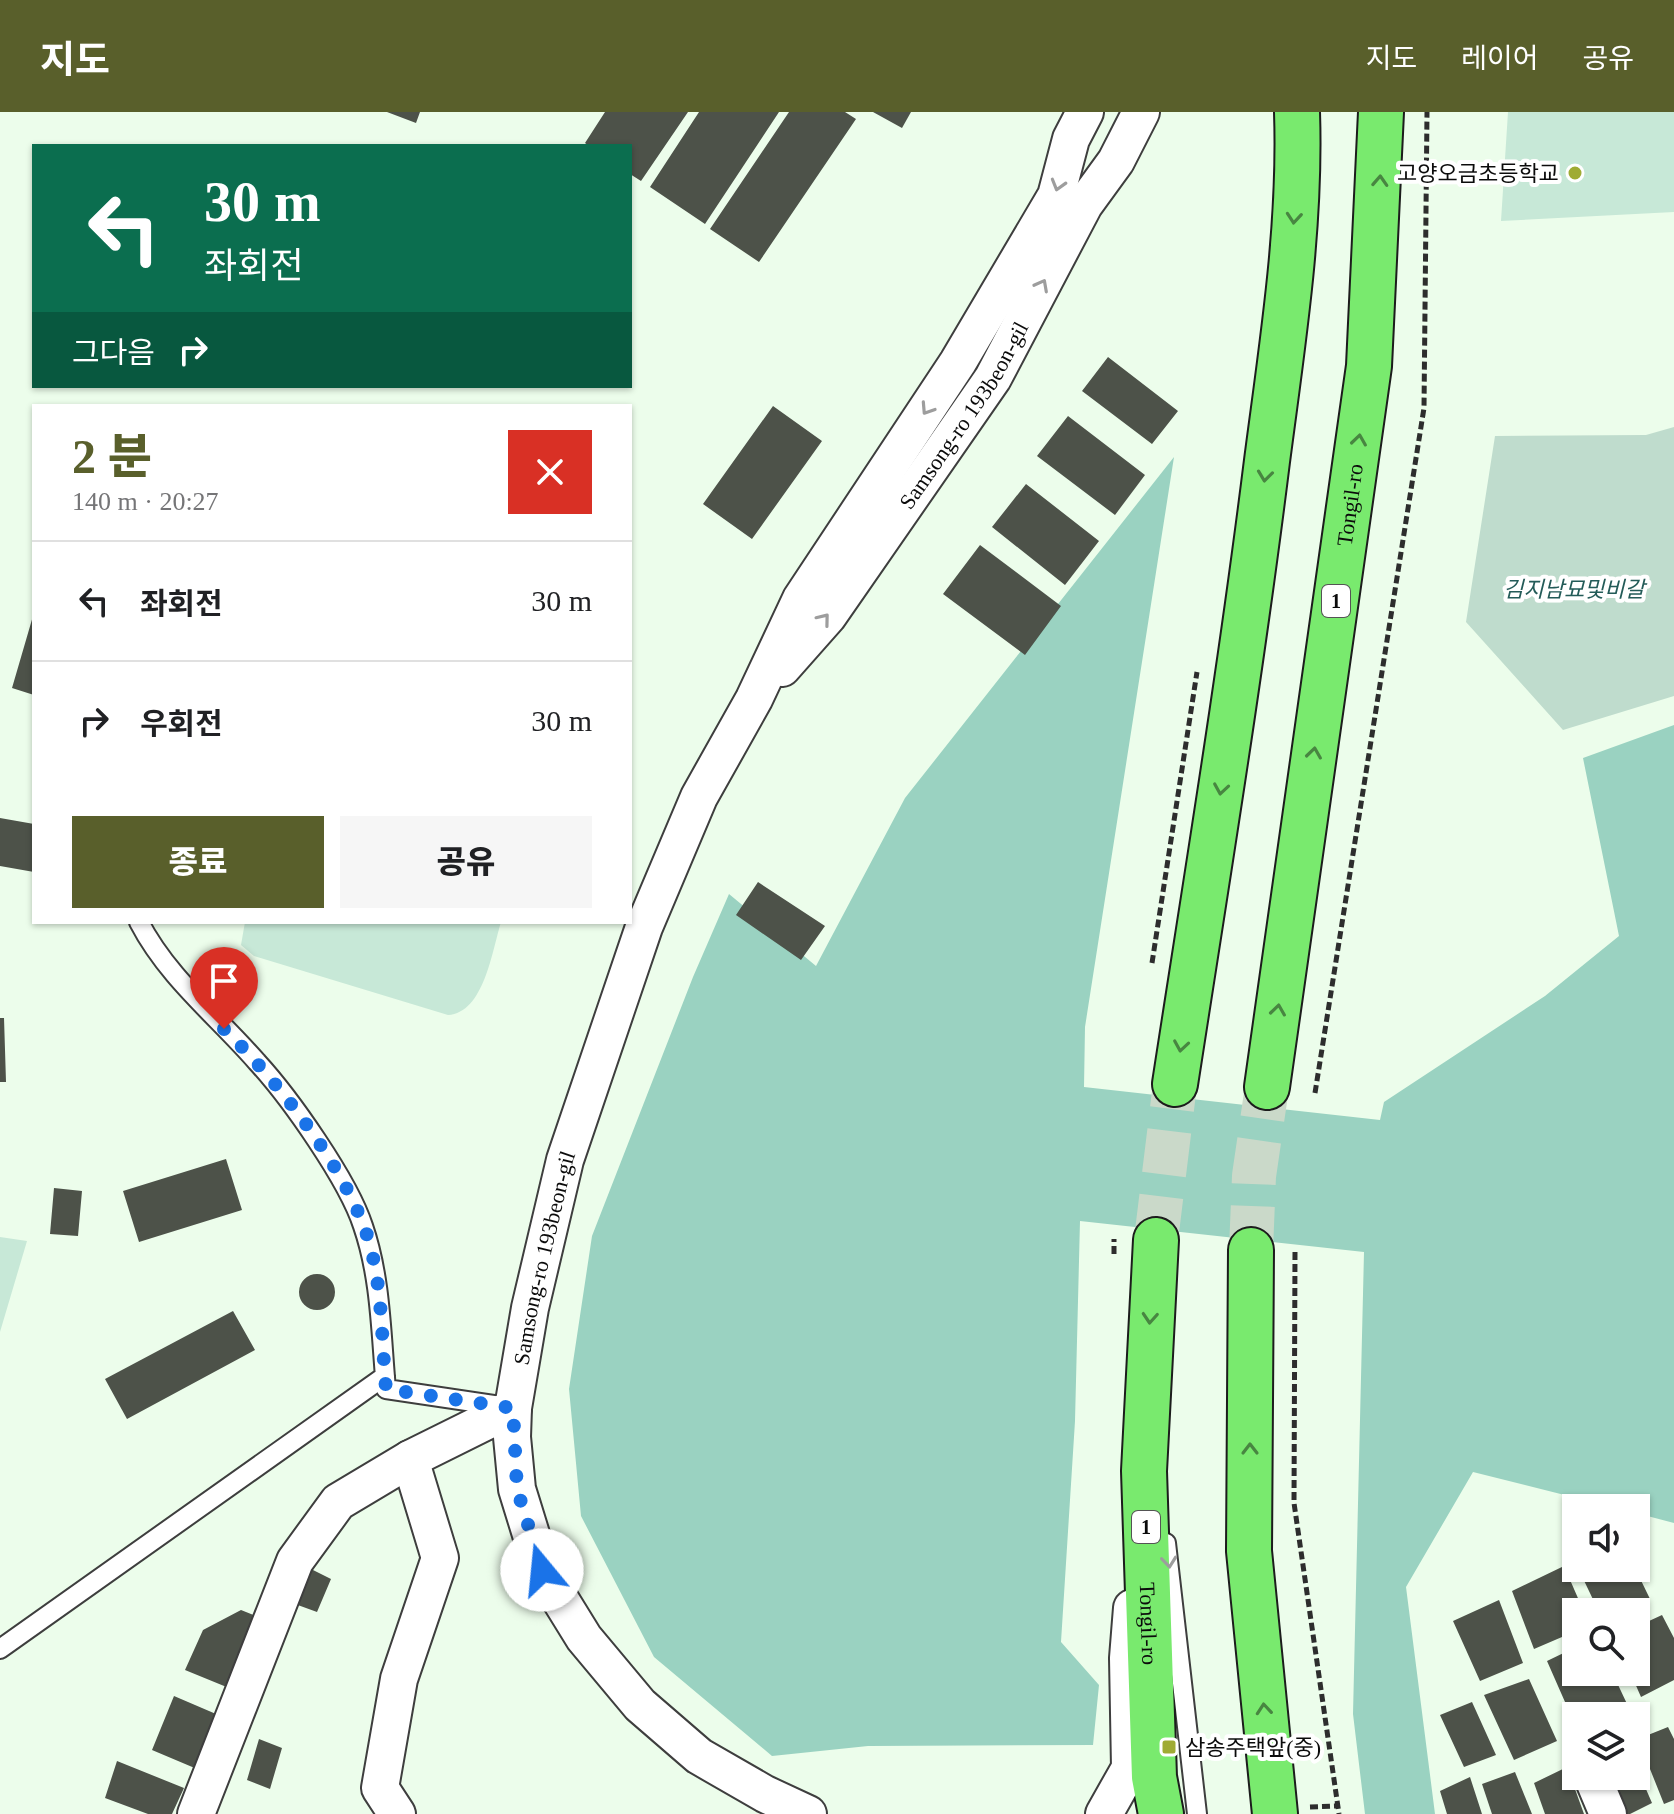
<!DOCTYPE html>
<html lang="ko">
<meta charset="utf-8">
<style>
:root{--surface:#fff;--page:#f6f6f6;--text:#202124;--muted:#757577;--line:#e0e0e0;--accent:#595f2b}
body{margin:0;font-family:"Times New Roman","Noto Sans KR",serif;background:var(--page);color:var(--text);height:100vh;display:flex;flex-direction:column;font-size:30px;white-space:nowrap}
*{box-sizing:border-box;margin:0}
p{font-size:26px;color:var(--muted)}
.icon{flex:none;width:44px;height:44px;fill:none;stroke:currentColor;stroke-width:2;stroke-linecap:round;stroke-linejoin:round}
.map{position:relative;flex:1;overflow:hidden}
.drawer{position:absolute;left:32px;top:292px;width:600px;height:520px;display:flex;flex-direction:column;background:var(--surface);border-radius:0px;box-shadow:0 2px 6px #0004}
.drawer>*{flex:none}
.guide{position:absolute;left:32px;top:32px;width:600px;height:244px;border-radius:0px;box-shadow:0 2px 6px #0004;background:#0b6e4f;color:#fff;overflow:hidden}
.controls{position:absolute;left:1562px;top:1382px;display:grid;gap:16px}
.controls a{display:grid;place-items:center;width:88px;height:88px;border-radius:0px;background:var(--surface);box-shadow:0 2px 6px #0004;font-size:40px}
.pin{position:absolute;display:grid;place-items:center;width:68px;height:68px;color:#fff;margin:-82px -34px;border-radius:50% 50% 50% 0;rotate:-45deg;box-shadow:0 0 8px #0007}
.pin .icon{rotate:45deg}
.me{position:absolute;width:88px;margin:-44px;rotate:343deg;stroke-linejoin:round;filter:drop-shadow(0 0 6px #0008)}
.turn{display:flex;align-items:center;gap:28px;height:168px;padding:0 40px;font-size:36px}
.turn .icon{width:104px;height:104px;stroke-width:2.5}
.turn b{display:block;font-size:56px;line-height:68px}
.then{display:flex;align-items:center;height:76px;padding:0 40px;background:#0003;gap:16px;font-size:30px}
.round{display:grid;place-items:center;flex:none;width:84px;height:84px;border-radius:0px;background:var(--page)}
.overview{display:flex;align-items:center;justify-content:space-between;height:136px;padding:0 40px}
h1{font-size:48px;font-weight:800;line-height:60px;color:var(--accent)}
.primary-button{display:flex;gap:16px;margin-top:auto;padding:16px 40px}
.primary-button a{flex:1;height:92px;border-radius:0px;background:var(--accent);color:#fff;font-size:32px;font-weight:800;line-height:92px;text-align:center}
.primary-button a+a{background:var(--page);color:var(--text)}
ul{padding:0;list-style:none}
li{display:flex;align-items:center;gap:24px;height:120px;padding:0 40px;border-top:2px solid var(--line)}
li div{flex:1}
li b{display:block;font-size:30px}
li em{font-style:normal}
header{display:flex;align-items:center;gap:48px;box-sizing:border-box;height:112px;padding:0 40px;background:var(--accent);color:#fff}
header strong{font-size:38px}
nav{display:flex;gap:44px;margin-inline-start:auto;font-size:28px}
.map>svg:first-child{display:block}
</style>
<header>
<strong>지도</strong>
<nav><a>지도</a><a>레이어</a><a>공유</a></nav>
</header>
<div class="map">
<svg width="1674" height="1702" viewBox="0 0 1674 1702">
<rect width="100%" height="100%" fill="#ecfdeb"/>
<path fill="#9ad2c1" d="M1174,345L1085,915L1084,975L1380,1008L1384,990L1545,884L1619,824L1583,646L1674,613V1411L1636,1401V1396H1616L1473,1360L1406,1475L1435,1702H1365L1353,1602L1364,1140L1080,1109L1075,1309L1061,1530L1099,1573L1093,1633L868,1634L772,1644L654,1545L581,1404L569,1277L592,1124L693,865L729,782L816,854L905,686Z"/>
<path fill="#bfdccd" d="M1674,315V584L1563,618L1466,510L1495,324L1646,323Z"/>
<path fill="#c7e8d7" d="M1508,0H1674V100L1501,109Z
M245,810H501C492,839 484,901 448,903L254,844L241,833Z
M0,1125L27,1129L0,1220Z"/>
<path fill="#4d5249" d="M387,0H420L416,11Z
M605,0H688L641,69L630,62V34H589L585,31Z
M699,0H779L705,112L650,75Z
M789,0H845L856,7L759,150L710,117Z
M873,0H911L902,16Z
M1108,245L1178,299L1152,332L1082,279Z
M773,294L822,329L752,427L703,392Z
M1068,304L1145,363L1115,403L1037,344Z
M1026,372L1099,429L1065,473L992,415Z
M980,433L1061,494L1025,543L943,482Z
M33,504H34V583L12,576Z
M0,706L34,712V760L0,754Z
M758,770L825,814L801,848L736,803Z
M0,906H4L6,970H0Z
M226,1047L242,1098L139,1130L123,1079Z
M54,1076L82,1079L78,1124L50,1122Z
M299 1180a18 18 0 1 1 36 0a18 18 0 1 1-36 0Z
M233,1199L255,1238L127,1307L105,1267Z
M1564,1454L1584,1500H1576V1519L1534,1537L1512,1479Z
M307,1455L331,1467L317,1500L295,1492Z
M1578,1456H1635L1650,1487L1623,1500H1599Z
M1499,1488L1523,1551L1480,1569L1453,1509Z
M241,1498L256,1504L229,1576L185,1558L203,1518Z
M1662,1503L1674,1526V1568L1641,1585L1630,1560H1636V1515Z
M1576,1535V1560H1612L1628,1594L1601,1604H1576V1615L1547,1549Z
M1529,1567L1557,1629L1514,1648L1484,1583Z
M174,1584L216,1602L197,1657L152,1638Z
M1472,1590L1496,1643L1464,1655L1440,1603Z
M1668,1615L1674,1627V1688L1664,1692L1638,1627Z
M259,1627L282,1636L270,1677L247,1668Z
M117,1649L184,1676L172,1702H148L105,1686Z
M1636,1654L1652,1691L1630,1702H1618L1603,1664H1636Z
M1567,1655L1584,1702H1545L1534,1671Z
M1515,1660L1532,1702H1492L1482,1672Z
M1470,1665L1482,1702H1447L1440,1679Z"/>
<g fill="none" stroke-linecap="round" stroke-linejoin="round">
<path stroke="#cad9c9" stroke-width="44" stroke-dasharray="44 22" stroke-linecap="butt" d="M1156,1128L1175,972
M1251,1138L1254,1064L1267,975"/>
<g stroke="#3e3e3e" stroke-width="22">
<path id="lane" d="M139,810C168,866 217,904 257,950C290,986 348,1068 363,1114C381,1166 381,1223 386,1277L507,1295
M1166,1431L1197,1702
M0,1537L385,1264"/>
</g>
<g stroke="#3e3e3e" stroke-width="40">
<g id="street">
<path id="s1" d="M782,556L828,504L993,266L1084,93L1116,49L1141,0"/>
<path d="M1592,1664L1608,1702"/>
<path d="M196,1702L295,1449L338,1390L410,1347L513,1296"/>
<path d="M397,1702L380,1676L399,1567L440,1446L410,1347"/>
<path id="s2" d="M808,1702L765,1682L699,1644L640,1593L584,1526L542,1458L517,1377L512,1325L513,1296L530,1196L565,1048L644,815L699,685L754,587L801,487L958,250L1056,84L1071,27L1085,0"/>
<path d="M1104,1702L1130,1656L1128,1546L1132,1496"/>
</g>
</g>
<g stroke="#1c1c1c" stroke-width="48">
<g id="primary">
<path d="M1175,972C1207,765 1241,558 1267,349C1282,234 1301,117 1297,0"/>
<path id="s3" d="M1267,975L1369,254L1381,0"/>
<path id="s4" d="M1156,1128L1144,1359L1154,1665L1161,1702"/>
<path d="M1251,1138L1249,1439L1275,1702"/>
</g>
</g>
<path stroke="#2d2d2d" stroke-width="5" stroke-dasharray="8 4" stroke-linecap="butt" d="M1152,851L1197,560
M1315,981L1424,296L1427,0
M1295,1140L1294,1391L1339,1702
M1114,1142V1127
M1310,1695L1337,1694"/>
<use href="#lane" stroke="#fff" stroke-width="18"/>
<use href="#street" stroke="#fff" stroke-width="36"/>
<use href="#primary" stroke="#79ea6e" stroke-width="44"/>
</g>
<defs><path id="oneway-chevron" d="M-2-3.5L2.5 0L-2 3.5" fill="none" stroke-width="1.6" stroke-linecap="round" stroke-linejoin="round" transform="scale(2)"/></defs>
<g stroke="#488641">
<use href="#oneway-chevron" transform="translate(1380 69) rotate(-87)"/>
<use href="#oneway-chevron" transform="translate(1294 106) rotate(95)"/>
<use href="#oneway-chevron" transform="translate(1359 328) rotate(-82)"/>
<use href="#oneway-chevron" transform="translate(1265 364) rotate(97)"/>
<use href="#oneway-chevron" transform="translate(1314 641) rotate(-82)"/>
<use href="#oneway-chevron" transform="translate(1221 677) rotate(99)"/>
<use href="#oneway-chevron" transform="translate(1278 898) rotate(-82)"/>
<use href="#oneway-chevron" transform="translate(1181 934) rotate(99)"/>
<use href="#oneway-chevron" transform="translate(1150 1206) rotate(94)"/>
<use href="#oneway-chevron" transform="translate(1250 1337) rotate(-90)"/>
<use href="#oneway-chevron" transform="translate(1264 1597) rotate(-95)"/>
</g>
<g stroke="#9d9d9d">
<use href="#oneway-chevron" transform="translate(1058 73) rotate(106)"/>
<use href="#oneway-chevron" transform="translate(1042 173) rotate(-62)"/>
<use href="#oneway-chevron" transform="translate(927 297) rotate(123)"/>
<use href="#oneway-chevron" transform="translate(824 507) rotate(-51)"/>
<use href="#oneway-chevron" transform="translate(1169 1450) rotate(84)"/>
</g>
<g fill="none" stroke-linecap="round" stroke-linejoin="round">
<path stroke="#1a73e8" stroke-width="14" stroke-dasharray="0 25.2" d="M224,917C275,966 337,1045 363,1112C383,1163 381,1223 386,1277L513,1296L517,1377L542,1458"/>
</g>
<g fill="#9fab33" stroke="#fff" stroke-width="3">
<circle cx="1575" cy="61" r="8"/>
<rect x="1161" y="1627" width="16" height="16" rx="4"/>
</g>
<g text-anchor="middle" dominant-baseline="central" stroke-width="8" stroke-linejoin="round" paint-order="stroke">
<g fill="#fff" stroke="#545454" stroke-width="2">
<rect x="1322" y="473" width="28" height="32" rx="6"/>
<rect x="1132" y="1399" width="28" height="32" rx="6"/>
</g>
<g font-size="20" font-weight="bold" fill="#0b0b0b">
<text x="1336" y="489">1</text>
<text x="1146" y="1415">1</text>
</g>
<g font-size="22" fill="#0b0b0b" stroke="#fff" text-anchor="end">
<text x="1559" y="61">고양오금초등학교</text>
<text x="1185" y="1635" text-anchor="start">삼송주택앞(중)</text>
</g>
<g font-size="22" fill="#0b0b0b" stroke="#fff">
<text stroke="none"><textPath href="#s1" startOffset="312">Samsong-ro 193beon-gil</textPath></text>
<text stroke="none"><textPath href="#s3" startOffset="588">Tongil-ro</textPath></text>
<text stroke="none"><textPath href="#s2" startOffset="688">Samsong-ro 193beon-gil</textPath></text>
<text stroke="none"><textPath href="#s4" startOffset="384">Tongil-ro</textPath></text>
</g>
<g font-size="22" font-style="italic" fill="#235b58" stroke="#fff">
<text x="1574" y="477">김지남묘및비갈</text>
</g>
</g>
</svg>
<div class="controls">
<a><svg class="icon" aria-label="sound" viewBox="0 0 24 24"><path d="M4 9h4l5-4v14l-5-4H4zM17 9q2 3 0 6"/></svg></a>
<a><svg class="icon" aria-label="search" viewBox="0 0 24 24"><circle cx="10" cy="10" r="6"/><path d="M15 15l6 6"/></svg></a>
<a><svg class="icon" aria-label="layers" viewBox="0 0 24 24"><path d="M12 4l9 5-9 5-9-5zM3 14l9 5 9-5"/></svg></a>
</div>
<div class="pin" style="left:224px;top:917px;background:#d93025"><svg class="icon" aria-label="arrive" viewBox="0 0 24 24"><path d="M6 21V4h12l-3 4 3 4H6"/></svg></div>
<svg class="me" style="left:542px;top:1458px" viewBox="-20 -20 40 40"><circle r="19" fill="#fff"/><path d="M0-13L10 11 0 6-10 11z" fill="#1a73e8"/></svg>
<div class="guide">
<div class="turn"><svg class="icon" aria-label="left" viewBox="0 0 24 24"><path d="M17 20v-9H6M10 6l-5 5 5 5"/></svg><div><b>30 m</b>좌회전</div></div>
<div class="then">그다음<svg class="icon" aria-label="right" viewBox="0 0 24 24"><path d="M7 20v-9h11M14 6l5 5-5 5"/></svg></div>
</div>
<section class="drawer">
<div class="overview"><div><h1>2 분</h1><p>140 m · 20:27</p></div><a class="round" style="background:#d93025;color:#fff"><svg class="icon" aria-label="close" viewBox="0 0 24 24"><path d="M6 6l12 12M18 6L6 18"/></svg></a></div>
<ul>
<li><svg class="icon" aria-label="left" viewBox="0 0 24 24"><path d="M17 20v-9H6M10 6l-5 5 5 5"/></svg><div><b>좌회전</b></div><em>30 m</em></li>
<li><svg class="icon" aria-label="right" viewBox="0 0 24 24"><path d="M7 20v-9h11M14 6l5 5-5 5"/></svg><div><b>우회전</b></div><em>30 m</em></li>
</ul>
<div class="primary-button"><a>종료</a><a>공유</a></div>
</section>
</div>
